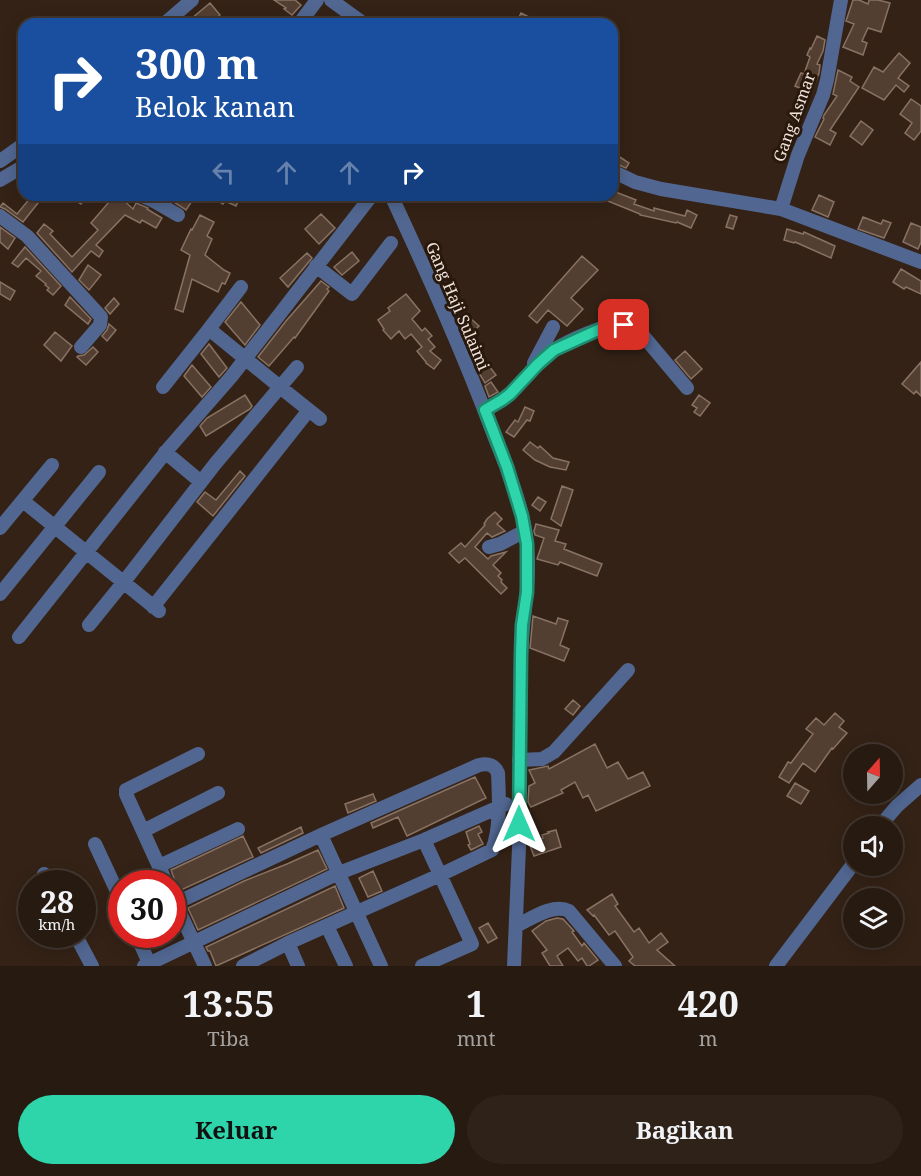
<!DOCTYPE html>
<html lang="id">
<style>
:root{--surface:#271a10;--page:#2f2319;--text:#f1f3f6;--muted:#a4a19f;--line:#433830;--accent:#2ed4aa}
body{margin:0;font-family:"Noto Serif",serif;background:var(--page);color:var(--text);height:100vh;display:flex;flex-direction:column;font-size:22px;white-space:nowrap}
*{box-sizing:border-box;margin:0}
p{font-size:20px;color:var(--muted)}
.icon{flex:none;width:33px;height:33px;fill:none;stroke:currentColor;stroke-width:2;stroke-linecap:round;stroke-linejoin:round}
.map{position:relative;height:966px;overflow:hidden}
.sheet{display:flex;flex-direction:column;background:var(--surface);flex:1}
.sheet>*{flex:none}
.top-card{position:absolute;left:18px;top:18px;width:600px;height:183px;border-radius:18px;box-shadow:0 3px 15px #0003,0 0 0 2px var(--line);background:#1a4fa0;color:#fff;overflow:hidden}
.needle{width:39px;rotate:20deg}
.fabs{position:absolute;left:843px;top:744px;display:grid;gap:12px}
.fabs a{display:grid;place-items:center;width:60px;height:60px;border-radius:50%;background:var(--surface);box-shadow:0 3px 15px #0003,0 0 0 2px var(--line);font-size:30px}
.speed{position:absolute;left:18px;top:870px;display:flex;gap:12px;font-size:30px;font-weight:700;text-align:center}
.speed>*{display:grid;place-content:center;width:78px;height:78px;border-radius:50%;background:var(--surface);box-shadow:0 3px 15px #0003,0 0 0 2px var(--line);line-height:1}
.speed small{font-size:15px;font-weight:400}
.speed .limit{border:9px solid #d22;background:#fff;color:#111}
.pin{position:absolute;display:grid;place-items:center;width:51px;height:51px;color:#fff;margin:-26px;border-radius:12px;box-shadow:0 3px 9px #0006}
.me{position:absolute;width:66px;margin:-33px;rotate:0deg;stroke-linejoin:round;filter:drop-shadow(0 0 4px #0008)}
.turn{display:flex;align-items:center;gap:21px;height:126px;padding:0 18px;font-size:27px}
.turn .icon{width:78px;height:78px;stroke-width:2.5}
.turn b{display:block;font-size:42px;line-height:51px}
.lanes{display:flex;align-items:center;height:57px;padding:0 18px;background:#0003;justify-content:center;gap:30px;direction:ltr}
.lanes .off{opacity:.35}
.eta{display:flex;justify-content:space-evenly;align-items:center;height:102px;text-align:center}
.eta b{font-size:36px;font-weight:700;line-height:42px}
.action{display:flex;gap:12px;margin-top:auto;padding:12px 18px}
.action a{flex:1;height:69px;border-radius:36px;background:var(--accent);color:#111;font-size:24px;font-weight:700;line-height:69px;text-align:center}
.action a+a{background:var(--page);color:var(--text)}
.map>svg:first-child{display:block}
</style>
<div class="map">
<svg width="921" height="966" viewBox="0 0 921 966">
<rect width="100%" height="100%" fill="#342216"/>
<path fill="#533f32" stroke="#887264" stroke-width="1.5" d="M274,0H295L301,5L292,15L284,9L286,8Z
M853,0H859L868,4L869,0H878L890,3L881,32L868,28L862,41L867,43L863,55L843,47L854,24L846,21Z
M210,3L220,15L210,24H185Z
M521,13L542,24H516Z
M817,36L825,40L823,51L817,64L820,65L819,73L811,93L795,86L801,73L804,74L810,57L807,55L810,48L811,49Z
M899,53L910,63L898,78L909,86L904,92L896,85L884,100L862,88L874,67L883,72Z
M838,70L852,77L850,81L859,87L830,130L836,133L830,145L815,137L824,119L823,118L824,115L837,96L833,94Z
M911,99L921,106V131L914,140L905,133L912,123L900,114Z
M861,121L873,130L862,145L850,136Z
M612,152L629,163L626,168L612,162Z
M613,191L636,200L634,204L654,211V208L685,216L687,210L697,215L691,228L677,222L676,223L640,215V214L593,195H612Z
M66,195H86L81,204Z
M115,195H118L133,209L136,203L148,208L147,209L162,218L156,228L142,220L140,223L125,215L96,245L103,251L99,257L91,251L72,272L37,233L44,224L53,231L50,234L72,257L98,230L91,223Z
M163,195H183L192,201L186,210Z
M207,195H241L236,206L225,201L223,204Z
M819,195L834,202L828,217L812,210Z
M31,197L38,203L23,222L5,209L0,207L3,203L17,214Z
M321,214L335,228L319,244L305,229Z
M200,215L214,222L207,236L212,239L205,255L224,270L230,273L225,284L222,283L218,292L192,279L183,312L175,309L190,255L181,250L191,229L192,230Z
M730,215L737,217L733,229L726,227Z
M863,217L881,224L883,220L891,223L884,238L858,229Z
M911,223L921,227V242L918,249L903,242Z
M0,227L15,238L8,249L0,242Z
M787,229L803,234L804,232L835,246L831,258L795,242L794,243L784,240Z
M25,247L61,286L53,295L47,290L49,288L45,285L46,284L36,276L41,271L26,258L18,267L12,263Z
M352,252L359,261L342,275L334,267Z
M307,253L312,258L288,287L280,278Z
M582,256L598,270L571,298L583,309L567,326L548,310L537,323L529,316Z
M88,265L101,275L89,290L79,280Z
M901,269L921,281V294L906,287L904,289L893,282Z
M321,281L329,287L327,289L329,291L295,338L294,337L269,366L258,357L286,321Z
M0,282L15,291L10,300L0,294Z
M406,294L420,311L412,319L422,331L425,328L432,336L428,339L435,347L430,351L441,360L434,369L426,363V362L417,351L422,347L411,334L405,339L399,331L391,339L383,330L384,329L378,320L390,311L388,308Z
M70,297L91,319L88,324L65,305Z
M114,298L119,304L110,314L105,308Z
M241,302L260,325L245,345L225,322Z
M469,317L479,326L470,335L461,326Z
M109,324L116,330L107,341L102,336L107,330Z
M55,332L72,346L61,361L44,345Z
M209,344L227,368L219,377L201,354Z
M93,347L98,352L86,365L77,357L78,356L84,355Z
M685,351L702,369L691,379L675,360Z
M921,362V396L916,391L914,394L902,384Z
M192,365L211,387L202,397L184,376Z
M489,366L496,375L485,383L479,373Z
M491,382L498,392L489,397L485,386Z
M245,395L252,406L250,409L206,436L200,426L207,418Z
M699,395L710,403L700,416L694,412L697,408L692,405Z
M525,407L534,411L530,421L527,420L514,437L506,432L515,420L518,422Z
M530,442L538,448L540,446L553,458L569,462L566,470L550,467L535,460L523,450Z
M240,471L245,476L213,516L197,502L205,492L216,500Z
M562,486L573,490L561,526L551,519Z
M538,497L546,502L540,511L532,505Z
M495,512L502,519L497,524L505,531L492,537L487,533L475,547L488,559L491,556L506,552L493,565L501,573L498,576L502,580L501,582L507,588L501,594L465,558L459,563L449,553L461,543L465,547L485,525L484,524L487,519Z
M536,524L559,530L555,541L566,544L564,549L602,564L597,576L560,562L558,565L537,559L544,538L535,535L534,531Z
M533,616L556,624L558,618L568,621L560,645L569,649L564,661L530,648Z
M573,700L580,706L573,715L565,709Z
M835,713L844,721L839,727L847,733L833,749L832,748L815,772L803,763L789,783L779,777L788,762L791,763L813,734L806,729L816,718L824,725Z
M595,744L607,768L618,762L628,779L643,772L650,786L596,811L588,795L583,798L575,782L561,790L563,793L531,807L528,802L529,786L535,783L529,770L548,766L549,769Z
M475,777L486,798L407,836L398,817L373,828L371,823Z
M795,783L809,791L801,804L787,796Z
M373,794L376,801L348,813L345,804Z
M479,826L482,832L478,834L483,844L471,850L468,845L470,844L466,832Z
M301,827L303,833L261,853L258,848Z
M556,830L561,847L534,856L529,843L543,838L542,835L549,833L548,832Z
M243,836L253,857L179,891L175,888V881L171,870Z
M318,850L327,869L198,930L188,908L244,881L287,864Z
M373,871L382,891L368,897L359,878Z
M335,886L344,908L216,966L210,951H208L206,947Z
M612,894L618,904L615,906L634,932L639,928L649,943L661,933L668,942L657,950L675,966H635L629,961L633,957L615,931L609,935L594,915L593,916L587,910Z
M557,918L563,919L574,931L572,932L582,946L584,943L598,960L589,966H587L582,958L578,961L568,948L557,956L563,966H550L542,953L547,950L532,931L546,921Z
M488,923L497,938L488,943L479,928Z"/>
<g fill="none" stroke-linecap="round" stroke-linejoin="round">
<path stroke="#516791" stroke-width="14" d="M331,0L364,24
M164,24L192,0
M299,24L317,0
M0,161L24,144
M612,171L635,182L661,189L781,209L921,262
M0,180L24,166
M140,195L152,200L178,215
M391,195C427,273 463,352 493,433C507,469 524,507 527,546C531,582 522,618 521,654L519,847L514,966
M781,209L798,155L823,95L827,80L841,0
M0,216L27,236L101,317L100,325L81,347
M316,266L352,294L391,243
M241,287L209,329L280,387L297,367
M534,363L553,327
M163,387L209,329
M485,410C496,404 506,398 515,389C528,376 539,360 554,350C567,341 603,325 618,325C626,325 634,328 640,332L687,388
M165,452L201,482
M23,501L159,611
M0,528L52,465
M489,547L500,544L525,531
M0,594L99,472
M153,607L309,410
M89,625L123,583L215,464L280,387L320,419
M19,637L169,448L231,377L372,195
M519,760L542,759L554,752L628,670
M880,826L897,806L921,785
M143,831L218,793
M321,835L381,966
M95,844L122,902
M159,866L238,829
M44,874L49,884
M167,884L126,794V790L198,754
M172,896L205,966
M176,903L321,835L479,765C488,763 494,764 498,773C499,796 501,829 492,850L440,875L288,943L243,966
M327,926L346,966
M516,926C531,919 553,903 569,911L615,966
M75,934L92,966
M136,934L149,963
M288,943L298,966
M144,966L339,873L424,840L506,804
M422,966L472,944L424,840
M776,966L854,863"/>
</g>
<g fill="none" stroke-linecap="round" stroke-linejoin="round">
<g stroke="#1e8a6e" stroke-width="15">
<path id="route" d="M519,824L521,654L522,625L527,592V544L522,516L507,467L485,410L502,400L510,394L538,364L554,350L607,326L624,325"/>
</g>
<use href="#route" stroke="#2ed4aa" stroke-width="10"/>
</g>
<g text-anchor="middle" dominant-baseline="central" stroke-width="6" stroke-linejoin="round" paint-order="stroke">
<g font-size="16" fill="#f1e4dc" stroke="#29180c">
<text transform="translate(794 117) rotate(-70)">Gang Asmar</text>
<text transform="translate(458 306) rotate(67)">Gang Haji Sulaimi</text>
</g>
</g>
</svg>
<div class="fabs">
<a><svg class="needle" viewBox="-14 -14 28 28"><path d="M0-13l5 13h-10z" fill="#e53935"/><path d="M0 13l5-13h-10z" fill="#a4a19f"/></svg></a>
<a><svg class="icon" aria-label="sound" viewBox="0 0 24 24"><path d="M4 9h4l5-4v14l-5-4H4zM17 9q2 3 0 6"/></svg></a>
<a><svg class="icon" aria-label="layers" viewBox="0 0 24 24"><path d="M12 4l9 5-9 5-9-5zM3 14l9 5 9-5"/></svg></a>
</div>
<div class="speed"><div>28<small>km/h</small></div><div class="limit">30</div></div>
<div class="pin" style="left:624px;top:325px;background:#d93025"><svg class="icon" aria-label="arrive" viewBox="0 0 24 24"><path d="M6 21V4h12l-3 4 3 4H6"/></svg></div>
<svg class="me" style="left:519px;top:824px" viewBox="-20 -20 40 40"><path d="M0-17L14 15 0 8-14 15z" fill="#2ed4aa" stroke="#fff" stroke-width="4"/></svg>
<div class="top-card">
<div class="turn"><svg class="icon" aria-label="right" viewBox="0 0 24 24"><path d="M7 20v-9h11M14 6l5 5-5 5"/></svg><div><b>300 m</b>Belok kanan</div></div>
<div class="lanes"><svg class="icon off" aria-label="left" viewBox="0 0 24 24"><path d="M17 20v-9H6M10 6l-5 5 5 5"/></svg><svg class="icon off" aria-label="ahead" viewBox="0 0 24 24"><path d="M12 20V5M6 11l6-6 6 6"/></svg><svg class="icon off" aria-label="ahead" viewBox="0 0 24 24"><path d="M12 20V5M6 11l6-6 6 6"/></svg><svg class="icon" aria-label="right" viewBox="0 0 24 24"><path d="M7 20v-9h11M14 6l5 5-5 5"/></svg></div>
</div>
</div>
<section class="sheet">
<div class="eta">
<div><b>13:55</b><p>Tiba</p></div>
<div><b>1</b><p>mnt</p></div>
<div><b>420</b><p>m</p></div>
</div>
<div class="action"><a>Keluar</a><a>Bagikan</a></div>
</section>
